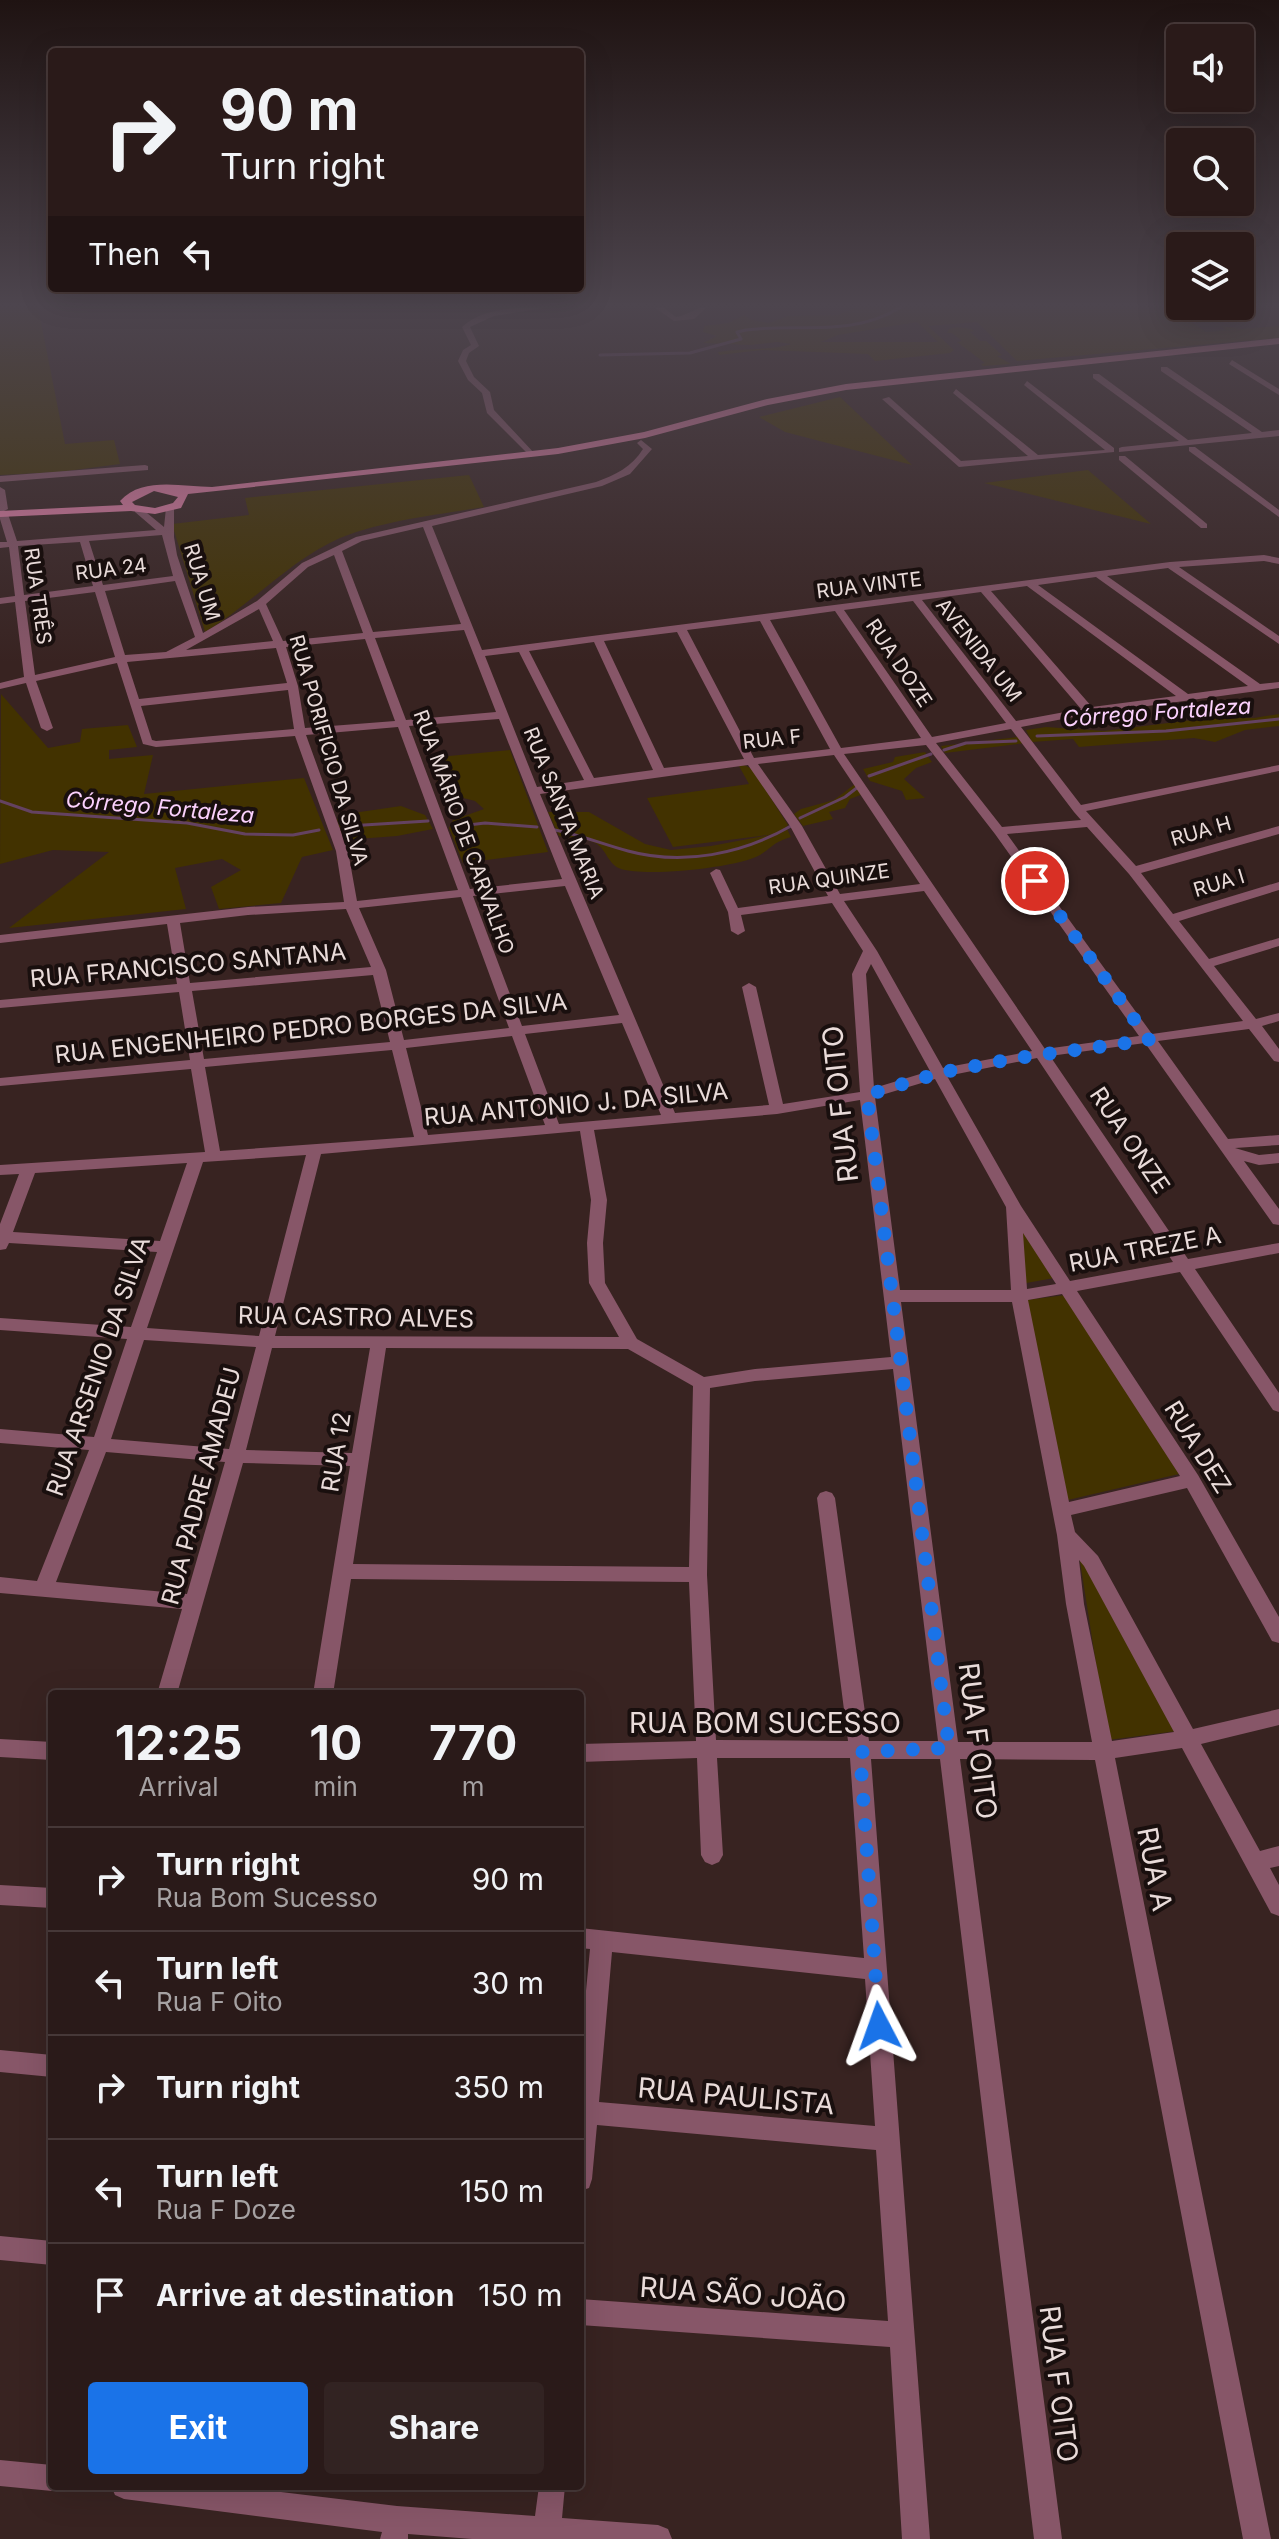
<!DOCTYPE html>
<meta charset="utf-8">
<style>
:root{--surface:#2a1a19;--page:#322322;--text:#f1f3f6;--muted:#a5a1a2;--line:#463838;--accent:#1a73e8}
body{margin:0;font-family:Inter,sans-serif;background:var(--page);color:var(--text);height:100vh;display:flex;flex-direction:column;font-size:30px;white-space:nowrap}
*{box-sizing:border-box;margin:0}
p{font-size:26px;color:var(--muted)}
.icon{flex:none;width:44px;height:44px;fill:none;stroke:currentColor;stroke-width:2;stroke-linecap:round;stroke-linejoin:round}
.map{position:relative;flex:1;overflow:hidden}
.sheet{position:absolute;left:48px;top:1690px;width:536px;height:800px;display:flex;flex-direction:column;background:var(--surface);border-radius:8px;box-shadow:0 8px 32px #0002,0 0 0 2px var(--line)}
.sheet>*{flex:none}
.banner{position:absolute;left:48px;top:48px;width:536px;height:244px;border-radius:8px;box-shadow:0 8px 32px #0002,0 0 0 2px var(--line);background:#2a1a19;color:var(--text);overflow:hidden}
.buttons{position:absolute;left:1166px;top:24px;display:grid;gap:16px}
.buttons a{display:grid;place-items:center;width:88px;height:88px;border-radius:8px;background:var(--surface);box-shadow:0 8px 32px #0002,0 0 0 2px var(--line);font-size:40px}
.pin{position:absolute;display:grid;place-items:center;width:68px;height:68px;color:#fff;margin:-34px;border:4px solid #fff;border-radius:50%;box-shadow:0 2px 8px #0007}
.me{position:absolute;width:88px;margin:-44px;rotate:356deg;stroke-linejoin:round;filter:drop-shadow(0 0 6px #0008)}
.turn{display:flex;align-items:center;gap:28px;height:168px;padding:0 40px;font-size:36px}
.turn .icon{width:104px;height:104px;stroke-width:2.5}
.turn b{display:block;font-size:56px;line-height:68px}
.then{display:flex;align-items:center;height:76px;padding:0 40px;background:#0003;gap:16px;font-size:30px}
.eta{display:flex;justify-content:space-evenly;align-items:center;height:136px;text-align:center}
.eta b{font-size:48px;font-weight:700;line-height:56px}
.cta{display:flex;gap:16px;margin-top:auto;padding:16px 40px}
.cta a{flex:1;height:92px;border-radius:8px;background:var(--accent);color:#fff;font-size:32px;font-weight:700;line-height:92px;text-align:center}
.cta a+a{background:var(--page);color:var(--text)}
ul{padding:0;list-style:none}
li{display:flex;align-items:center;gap:24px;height:104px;padding:0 40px;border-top:2px solid var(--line)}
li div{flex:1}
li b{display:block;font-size:30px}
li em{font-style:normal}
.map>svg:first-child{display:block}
</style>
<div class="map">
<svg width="1279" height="2539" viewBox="0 0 1279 2539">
<rect width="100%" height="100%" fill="#382321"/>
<path fill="#423200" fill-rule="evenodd" d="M0,307H38L65,444L114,440L120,464L59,472L0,475Z
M859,307H1170L1206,332L1226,330L1221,326L1242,329L1279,326V338L1017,361L977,322L928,326L954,350L950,353L875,361L868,354L762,350L719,355L718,352C742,348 768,351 792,344L777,342L750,345L703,343L717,336L703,332L704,326L728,323L744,315L752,320L769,323L788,316L837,315ZM917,322L938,342H821L838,335Z
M957,327L972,329L974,331L970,332L980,341H986L1002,355L997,356L1011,364L983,366L981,364L985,363L957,342L962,341L952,333H947L949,329Z
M840,397L912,465L785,432L759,417Z
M1088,470L1151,524L984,483Z
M469,475L484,507C437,515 385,520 340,538C290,560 252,604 205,632L172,524L249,515L245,498Z
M1,694L48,748L80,742L82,729L128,725L137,747L109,750V759L153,755L144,794L304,778L333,850L302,857L281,903L219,909L211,887L241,870L222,859L175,868L186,909L9,928L109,852L53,850L0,864Z
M1279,714V726L1245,730L1215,742L1194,738L1079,747L1073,739L1032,742L1026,730L1046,727L1104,731L1216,717L1254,718Z
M1019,737L1025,743L945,753L941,746Z
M510,750L548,852L463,863L449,828L453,820L484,809L475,801L444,793L436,783L442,773L443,764L429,758Z
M925,752L932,762L916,768L904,779L925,798L906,800L902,791L870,781L863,769L893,762L895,757Z
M744,765L752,769L788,825L786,827L791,837C772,843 774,846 760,855C737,868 646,877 621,869C608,865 606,848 595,843C585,838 570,838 559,836L548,812H589L645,844L671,850L711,846L775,834L673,847L647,798L749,784L739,766Z
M855,784L863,794L850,799L845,808L829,812L833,819L803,826L794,814L801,809L834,800Z
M401,806L425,815L433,829L397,836L344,840L337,819L346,814Z
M1016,1213L1054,1278L1021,1284Z
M1066,1295L1179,1474L1068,1500L1027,1300Z
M1079,1555L1177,1731L1108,1740Z"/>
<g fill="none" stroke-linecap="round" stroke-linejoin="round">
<path stroke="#644261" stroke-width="3" d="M600,355L690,353L741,339L737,332L746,330C799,323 851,338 901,307
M1037,736L1166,731L1279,719
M944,750L966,743L1016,741
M869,776L931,754
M0,801L32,812L187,823L245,834L293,835L319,830
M800,818L845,797L858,787
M348,826L428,821
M460,826L485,823L537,827
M549,829C576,833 601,844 628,851C683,866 742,854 791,826"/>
<path fill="#875668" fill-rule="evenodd" d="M528,307H551L494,316L470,327L479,346L469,353L466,361L474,377L490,392L494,410L535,454L531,457L487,413L482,393L468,380L458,361L463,350L471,345L462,327C480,310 505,309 528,307Z
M654,307H663L676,317C689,315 695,307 707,307L694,319L674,321Z
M1232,360L1279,389V395L1229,364Z
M1161,367H1167L1262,432L1279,430V436L1119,452V448L1122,447L1179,441L1093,378V374H1099L1188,440L1252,433L1161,371Z
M1027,381L1114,448V452L959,467L882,399L889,397L961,461L1028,456L953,393L956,389L1038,455L1105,450L1024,385Z
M641,440L652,449L630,474L602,486L432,526L482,650L1170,562L1264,555L1279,558V564L1264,561L1179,567L1279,636V644L1168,568L1107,576L1260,684L1279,682V688L1089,714L1021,727L1081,805L1279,765V771L1086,811L1136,866L1279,826V834L1141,873L1173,914L1279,882V890L1179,921L1209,959L1279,938V946L1214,966L1256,1019L1279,1013V1021L1262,1026L1279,1049V1062L1274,1061L1249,1029L1158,1041L1228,1139L1279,1135V1145L1235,1148L1259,1155L1279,1153V1163L1259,1165L1244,1161L1279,1209V1225L1273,1224L1145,1043L1050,1056L1188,1259L1279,1243V1253L1195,1269L1279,1393V1412L1273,1410L1180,1272L1077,1291L1198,1475L1279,1617V1643L1272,1641L1187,1488L1071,1515L1075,1532L1098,1556L1193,1729L1279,1709V1725L1201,1744L1260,1851L1279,1846V1866L1270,1868L1279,1885V1916L1271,1913L1182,1748L1115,1758L1271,2539H1243L1095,1760L960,1759L1062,2539H1034L940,1759H871L930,2539H902L890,2347L580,2325V2299L888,2321L876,2150L597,2125L592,2179L589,2188L580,2191V2054L590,1949L580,1948V1928L864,1958L850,1758H717L723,1855L719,1862L712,1865L705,1862L701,1855L697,1758L580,1762V1744L696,1741L689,1582L351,1579L333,1694H313L350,1466L243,1463L177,1694H157L182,1609L0,1593V1577L37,1581L89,1450L0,1443V1429L94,1437L127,1339L0,1330V1318L131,1327L157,1252L9,1243L6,1249L0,1250V1224L19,1174L0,1175V1165L205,1152L191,1069L0,1086V1078L190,1060L179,992L0,1008V1000L177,984L167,924L0,943V935L248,907L344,902L336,851L295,736L156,747L143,744L117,663L36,681L53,728L47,731L41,728L26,683L0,689V683L24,677L15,602L0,604V598L15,596L9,547L0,548V542H7L0,519V487L5,490L8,509L4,511L8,514L17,541L156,530L135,512V508H141L164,527L166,508L174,506V537L177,555L203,633L257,601L302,563L356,537L596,482C615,475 632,467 643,449L637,443ZM423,527L461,624L373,632L342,551L362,541ZM162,535L173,576L103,585L89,541ZM80,542L93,586L24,595L18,546ZM334,555L363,633L283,641L266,604L308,567ZM1096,577L1248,686L1188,694L1038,585ZM175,581L195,637L166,652L125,655L105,591ZM1027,586L1176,696L1092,707L991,591ZM95,592L115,657L35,675L25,601ZM981,592L1081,709L1016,721L922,600ZM913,601L1006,723L932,737L844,610ZM259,609L273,641L186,650ZM835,611L921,738L841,748L770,620ZM760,621L830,749L754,758L687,630ZM464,630L496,712L406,720L375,638ZM677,632L744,759L664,768L604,641ZM365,639L395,721L305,728L298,686L286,647ZM594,642L653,770L594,778L529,651ZM276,648L287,683L139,699L127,662ZM519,652L584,780L537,787L485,656ZM288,690L294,729L156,741L152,740L141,706ZM499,719L562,879L470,889L409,726ZM398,727L458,890L357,901L348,851L306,735ZM1011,729L1074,812L1081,820L1002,827L936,743ZM926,745L995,834L1139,1036L1045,1049L844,754ZM834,755L920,884L840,894L802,826L758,764ZM748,765L790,826L828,896L738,908L720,870L716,869L710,873L728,912L731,931L738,935L745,931L741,915L832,903L863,951L852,974L860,1092L783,1104L756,987L749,983L742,987L769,1105L675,1113L540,794ZM1087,827L1129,874L1243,1021L1152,1034L1007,834ZM565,886L619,1015L522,1026L473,896ZM924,891L1032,1051L943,1068L877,951L844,901ZM461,897L509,1028L404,1040L386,970L359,908ZM346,909L371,967L190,983L180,923L248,915ZM871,964L930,1071L874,1088L866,974ZM373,975L390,1042L204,1059L192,991ZM622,1023L661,1115L559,1124L525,1034ZM512,1036L545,1125L428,1135L406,1048ZM392,1050L414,1137L220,1151L205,1067ZM1037,1058L1173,1262L1070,1281L1021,1206L947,1076ZM935,1079L1006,1207L1011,1290H900L875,1097ZM860,1100L891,1357L755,1369L704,1377L637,1339L605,1283L603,1243L607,1200L594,1130L777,1114ZM580,1131L591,1200L587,1243L589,1283L619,1337L275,1336L321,1154ZM306,1155L259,1336L147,1328L203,1162ZM187,1163L160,1241L13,1232L35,1173ZM1023,1233L1056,1284L1027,1289ZM1062,1294L1180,1476L1069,1502L1028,1300ZM901,1302H1012L1057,1535L1066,1604L1092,1742H958ZM144,1340L256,1347L229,1449L111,1439ZM272,1348H370L352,1453L246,1450ZM386,1348L628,1349L693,1386L689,1567L353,1564ZM893,1369L938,1741H869L835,1498L832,1493L826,1491L820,1493L817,1498L848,1741L716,1740L707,1575L710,1388L755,1381ZM106,1452L225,1462L187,1594L56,1582ZM1079,1560L1084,1566L1174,1732L1112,1741L1084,1604ZM612,1952L865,1979L875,2126L599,2102Z
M1189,447H1195L1279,510V517L1189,451Z
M1119,456H1125L1207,524V528H1201L1119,460Z
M145,465L148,466V470L0,482V476Z
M0,1739L52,1742V1760L0,1757Z
M0,1885L52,1888V1908L0,1905Z
M0,2050L52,2055V2077L0,2072Z
M0,2236L52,2241V2265L0,2260Z
M0,2460L52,2465V2486L61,2487L52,2491L0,2486Z
M111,2486H232L397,2506L535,2516L539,2486H565L562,2518L658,2525L668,2529L672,2539H472L408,2534V2539H380L382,2532L124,2499L115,2495Z"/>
<path fill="#e37fa6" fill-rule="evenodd" d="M1279,338V344L846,390L768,405L645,438L558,454L188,494L181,508L155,514L131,511L0,517V511L123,505L120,501C143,476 182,487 212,487L558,448L644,432L767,399L846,384ZM154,491L178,497L173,503L155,508L135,505L132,502Z"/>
</g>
<linearGradient id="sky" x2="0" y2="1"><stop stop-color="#1f1312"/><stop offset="0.46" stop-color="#4d454e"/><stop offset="1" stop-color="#4d454e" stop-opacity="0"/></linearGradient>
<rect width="1279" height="663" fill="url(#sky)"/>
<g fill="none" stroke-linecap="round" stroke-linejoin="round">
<path stroke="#1a73e8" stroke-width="14" stroke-dasharray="0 25.2" d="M879,2026L860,1752L949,1748L867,1095L939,1073L1017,1058L1149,1040L1035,881"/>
</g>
<g text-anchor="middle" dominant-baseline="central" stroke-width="8" stroke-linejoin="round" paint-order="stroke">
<g font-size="20" fill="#e9dbd9" stroke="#190f0e">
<text transform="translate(111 569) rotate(-7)">RUA 24</text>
<text transform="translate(202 582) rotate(73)">RUA UM</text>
<text transform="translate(869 585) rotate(-7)">RUA VINTE</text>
<text transform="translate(38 596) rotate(82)">RUA TRÊS</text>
<text transform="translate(979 650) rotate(52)">AVENIDA UM</text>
<text transform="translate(899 663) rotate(56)">RUA DOZE</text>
<text transform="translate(772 739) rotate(-6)">RUA F</text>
<text transform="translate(329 750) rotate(74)">RUA PORIFICIO DA SILVA</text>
<text transform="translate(564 813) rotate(68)">RUA SANTA MARIA</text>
<text transform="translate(1201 831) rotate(-16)">RUA H</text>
<text transform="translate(464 832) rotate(70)">RUA MÁRIO DE CARVALHO</text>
<text transform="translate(829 879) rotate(-8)">RUA QUINZE</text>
<text transform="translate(1219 883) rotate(-17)">RUA I</text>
</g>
<g font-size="22" font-style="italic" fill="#fbd1fd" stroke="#190f0e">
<text transform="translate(1157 712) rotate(-4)">Córrego Fortaleza</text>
<text transform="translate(160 807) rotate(5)">Córrego Fortaleza</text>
</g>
<g font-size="24" fill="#e9dbd9" stroke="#190f0e">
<text transform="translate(188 965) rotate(-5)">RUA FRANCISCO SANTANA</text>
<text transform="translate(311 1028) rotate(-6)">RUA ENGENHEIRO PEDRO BORGES DA SILVA</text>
<text transform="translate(576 1104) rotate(-5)">RUA ANTONIO J. DA SILVA</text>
<text transform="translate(1130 1140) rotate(56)">RUA ONZE</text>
<text transform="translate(1145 1249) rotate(-11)">RUA TREZE A</text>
<text transform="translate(356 1317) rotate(1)">RUA CASTRO ALVES</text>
<text transform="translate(98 1366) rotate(-71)">RUA ARSENIO DA SILVA</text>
<text transform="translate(1198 1447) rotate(58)">RUA DEZ</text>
<text transform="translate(336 1452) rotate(-81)">RUA 12</text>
<text transform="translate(201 1486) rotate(-75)">RUA PADRE AMADEU</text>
</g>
<g font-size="28" fill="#e9dbd9" stroke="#190f0e">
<text transform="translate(840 1104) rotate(-96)">RUA F OITO</text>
<text x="765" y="1723">RUA BOM SUCESSO</text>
<text transform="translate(978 1741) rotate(83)">RUA F OITO</text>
<text transform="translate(1155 1869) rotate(79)">RUA A</text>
<text transform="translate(736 2096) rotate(5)">RUA PAULISTA</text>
<text transform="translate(743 2294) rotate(4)">RUA SÃO JOÃO</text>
<text transform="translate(1059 2384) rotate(83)">RUA F OITO</text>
</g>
</g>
</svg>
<div class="buttons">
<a><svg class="icon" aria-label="sound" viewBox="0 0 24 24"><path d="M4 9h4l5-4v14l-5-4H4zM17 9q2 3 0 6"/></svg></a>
<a><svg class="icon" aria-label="search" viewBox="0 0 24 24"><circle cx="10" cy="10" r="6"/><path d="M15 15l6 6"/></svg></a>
<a><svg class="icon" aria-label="layers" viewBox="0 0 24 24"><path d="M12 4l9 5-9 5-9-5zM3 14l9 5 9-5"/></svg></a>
</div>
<div class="pin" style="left:1035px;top:881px;background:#d93025"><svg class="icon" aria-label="arrive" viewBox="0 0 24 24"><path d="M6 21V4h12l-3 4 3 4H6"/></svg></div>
<svg class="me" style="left:879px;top:2026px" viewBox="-20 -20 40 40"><path d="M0-17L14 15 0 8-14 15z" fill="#1a73e8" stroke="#fff" stroke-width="4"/></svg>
<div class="banner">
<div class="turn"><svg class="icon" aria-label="right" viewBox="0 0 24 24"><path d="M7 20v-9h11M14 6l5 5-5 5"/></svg><div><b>90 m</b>Turn right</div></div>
<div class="then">Then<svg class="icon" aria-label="left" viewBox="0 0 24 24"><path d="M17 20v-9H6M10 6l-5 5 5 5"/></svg></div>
</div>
<section class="sheet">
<div class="eta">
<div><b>12:25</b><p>Arrival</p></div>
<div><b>10</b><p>min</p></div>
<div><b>770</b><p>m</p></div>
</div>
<ul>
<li><svg class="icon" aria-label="right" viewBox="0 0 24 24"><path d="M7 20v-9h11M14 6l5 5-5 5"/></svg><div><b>Turn right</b><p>Rua Bom Sucesso</p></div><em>90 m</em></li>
<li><svg class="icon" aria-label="left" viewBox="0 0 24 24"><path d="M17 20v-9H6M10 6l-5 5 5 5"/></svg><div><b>Turn left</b><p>Rua F Oito</p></div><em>30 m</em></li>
<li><svg class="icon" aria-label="right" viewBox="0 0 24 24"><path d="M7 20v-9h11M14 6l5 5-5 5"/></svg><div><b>Turn right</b></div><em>350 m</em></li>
<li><svg class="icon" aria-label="left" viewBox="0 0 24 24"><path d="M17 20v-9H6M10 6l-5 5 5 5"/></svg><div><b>Turn left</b><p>Rua F Doze</p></div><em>150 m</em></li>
<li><svg class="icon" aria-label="arrive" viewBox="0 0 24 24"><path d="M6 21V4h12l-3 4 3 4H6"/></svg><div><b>Arrive at destination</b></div><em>150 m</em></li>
</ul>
<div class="cta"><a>Exit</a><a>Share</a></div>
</section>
</div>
